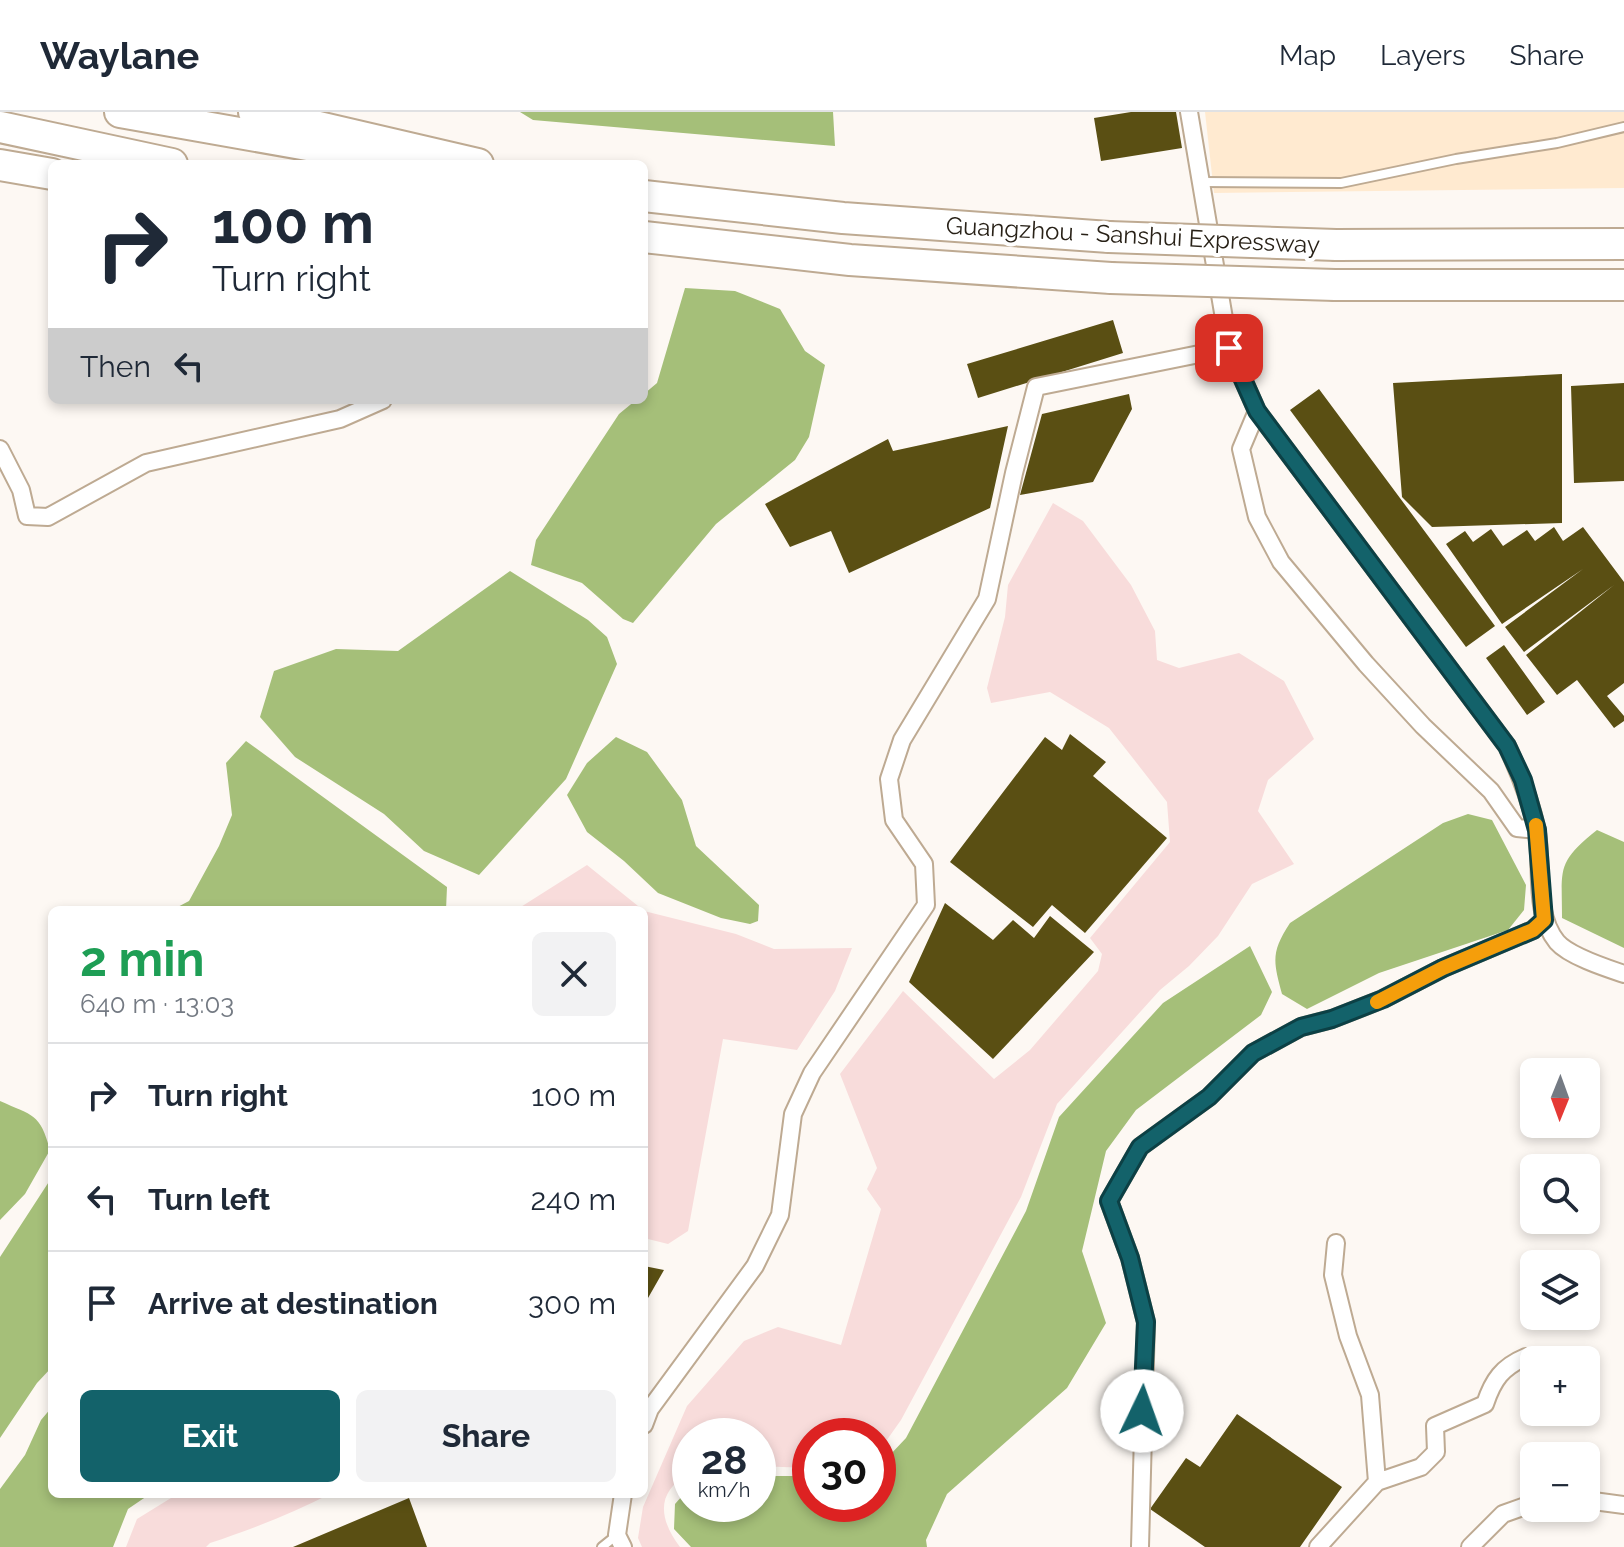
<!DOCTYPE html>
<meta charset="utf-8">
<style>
:root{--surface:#fff;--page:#f2f2f3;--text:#1f2937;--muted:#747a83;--line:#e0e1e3;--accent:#13626a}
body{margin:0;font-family:Raleway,sans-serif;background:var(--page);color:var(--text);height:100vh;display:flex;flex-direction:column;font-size:30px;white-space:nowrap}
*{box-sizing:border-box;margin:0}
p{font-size:26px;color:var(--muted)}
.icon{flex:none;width:44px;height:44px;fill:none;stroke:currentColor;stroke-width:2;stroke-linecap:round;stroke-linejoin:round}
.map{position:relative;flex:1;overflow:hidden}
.details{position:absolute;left:48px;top:794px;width:600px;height:592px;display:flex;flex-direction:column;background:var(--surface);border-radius:12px;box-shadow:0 4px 12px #0003}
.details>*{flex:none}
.banner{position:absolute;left:48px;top:48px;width:600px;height:244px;border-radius:12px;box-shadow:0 4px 12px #0003;background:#fff;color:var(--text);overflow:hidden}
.needle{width:52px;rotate:181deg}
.buttons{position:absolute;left:1520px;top:946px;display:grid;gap:16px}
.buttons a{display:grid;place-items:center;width:80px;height:80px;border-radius:12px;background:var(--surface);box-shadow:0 4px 12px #0003;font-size:40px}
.speed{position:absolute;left:672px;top:1306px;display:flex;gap:16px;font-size:40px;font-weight:700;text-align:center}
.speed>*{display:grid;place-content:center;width:104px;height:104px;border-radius:50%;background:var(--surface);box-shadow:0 4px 12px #0003;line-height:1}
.speed small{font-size:20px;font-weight:400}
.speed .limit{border:12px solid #d22;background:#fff;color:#111}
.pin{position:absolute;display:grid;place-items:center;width:68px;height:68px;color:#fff;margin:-34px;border-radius:16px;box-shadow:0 4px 12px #0006}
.me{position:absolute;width:88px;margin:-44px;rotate:3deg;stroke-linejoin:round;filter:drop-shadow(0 0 6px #0008)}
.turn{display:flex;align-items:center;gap:28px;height:168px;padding:0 32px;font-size:36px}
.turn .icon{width:104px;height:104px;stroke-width:2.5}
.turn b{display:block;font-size:56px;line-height:68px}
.then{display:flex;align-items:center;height:76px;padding:0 32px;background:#0003;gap:16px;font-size:30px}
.round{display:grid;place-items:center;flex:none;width:84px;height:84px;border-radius:12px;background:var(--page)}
.overview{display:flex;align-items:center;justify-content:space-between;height:136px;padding:0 32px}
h1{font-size:48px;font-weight:700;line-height:60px;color:#1e9e55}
.button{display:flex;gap:16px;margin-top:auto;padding:16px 32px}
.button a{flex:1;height:92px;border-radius:12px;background:var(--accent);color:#fff;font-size:32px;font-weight:700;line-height:92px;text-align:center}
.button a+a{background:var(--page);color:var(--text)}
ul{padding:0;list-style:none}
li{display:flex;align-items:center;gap:24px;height:104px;padding:0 32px;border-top:2px solid var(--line)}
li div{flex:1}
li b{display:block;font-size:30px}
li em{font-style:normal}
header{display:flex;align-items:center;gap:48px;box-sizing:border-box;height:112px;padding:0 40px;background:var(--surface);border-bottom:2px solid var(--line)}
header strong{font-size:38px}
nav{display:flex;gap:44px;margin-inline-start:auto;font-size:28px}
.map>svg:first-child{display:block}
</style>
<header>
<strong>Waylane</strong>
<nav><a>Map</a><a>Layers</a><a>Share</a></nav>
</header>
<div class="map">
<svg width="1624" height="1435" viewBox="0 0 1624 1435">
<rect width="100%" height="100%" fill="#fdf8f3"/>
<path fill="#ffead0" d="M1205,0H1624V76L1214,81Z"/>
<path fill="#f8dcdb" d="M1053,391L1083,409L1131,473L1155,519L1157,548L1179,556L1239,541L1284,569L1314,627L1268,668L1258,699L1294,752L1252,772L1218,824L1189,854L1160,878L1057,992L1021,1085L901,1308L884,1332L878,1334V1324H810V1356L758,1354V1324H690V1361C655,1380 659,1407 680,1435H642L638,1426L643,1395L687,1294L744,1229L778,1215L841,1233L881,1097L867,1077L877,1056L840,962L903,879L994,967L1030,938L1098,859L1102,842L1090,826L1170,730L1167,690L1132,645L1109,616L1050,580L991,591L987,576L1005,505L1008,473Z
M587,753L643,798H516Z
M644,799L736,822L774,837L852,836L835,879L797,938L723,927L688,1119L668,1132L644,1126Z
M215,1382H330C291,1402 252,1417 210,1431L206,1435H126L137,1407L171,1386Z"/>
<path fill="#a5bf79" d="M520,0H833L835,34L533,8Z
M685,176L735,179L780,197L805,239L825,253L809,325L795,348L716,412L633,511L623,507L582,471L531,453L536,428L619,302L636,288H644V282L657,271Z
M510,459L588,508L607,525L617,552L566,667L479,763L424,739L384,702L295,645L260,605L274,559L336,537L398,539Z
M616,625L647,640L682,688L696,734L759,793L758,809L750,812L721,806L658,781L624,749L587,720L567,683L587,651Z
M246,629L447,775L446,798H172L189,789L219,734L232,703L226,651Z
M1468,702L1492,708L1526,773L1524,798L1508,818L1379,861L1307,897L1282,882C1273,849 1271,840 1290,811L1443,711Z
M1597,718L1624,730V836L1562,806C1562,756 1556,751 1597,718Z
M1250,834L1272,880L1261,903L1136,998L1106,1039L1082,1139L1106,1211L1067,1276L947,1382L926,1428L927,1435H691L674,1417L675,1392L690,1375V1392H758V1364H810V1392H878V1347L889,1344L906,1326L1026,1099L1059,1005L1163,891Z
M0,989C33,1004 40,1001 50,1038L25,1082L0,1108Z
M52,1065V1255L37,1271L0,1326V1145Z
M52,1295V1382H150L128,1397L113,1435H0V1377L25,1343L41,1308Z"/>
<path fill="#5a4f13" d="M1131,0H1176L1182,36L1101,49L1094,6Z
M1113,208L1123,241L978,286L967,252Z
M1562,262V411L1432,415L1402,385L1393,271Z
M1624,271V369L1574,371L1571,274Z
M1319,277L1495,514L1466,535L1290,298Z
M1129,282L1132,297L1093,370L1020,383L1042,302Z
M1008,314L990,396L849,461L831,419L790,435L765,392L888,327L893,339Z
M1554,415L1563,429L1583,415L1624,470V571L1607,584L1624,604V609L1614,616L1577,568L1557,583L1526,543L1614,473L1524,540L1505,515L1583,457L1502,512L1446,432L1465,419L1473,430L1491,417L1503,434L1527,418L1535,429Z
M1504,533L1545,590L1527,603L1486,546Z
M1070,622L1106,650L1093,664L1167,726L1085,821L1052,793L1033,815L950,750L1045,625L1062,638Z
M945,791L993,828L1013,808L1034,826L1050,804L1094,840L993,947L909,870Z
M644,1154L664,1158L644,1193Z
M1237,1302L1342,1375L1300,1435H1205L1150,1397L1186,1346L1200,1355Z
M409,1386L427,1435H293Z"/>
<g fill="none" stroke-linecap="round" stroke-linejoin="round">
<g stroke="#beaa92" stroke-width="12">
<path id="service" d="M1202,70L1341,71L1456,47L1557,31L1624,15
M602,1435L617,1423"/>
</g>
<g stroke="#beaa92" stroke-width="20">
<path id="minor" d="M1189,0L1229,236L1257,299L1507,634C1519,660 1530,687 1536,715C1544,752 1532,799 1557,830C1569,844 1606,856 1624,862
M1257,299L1241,337L1257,405L1281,450L1366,552L1423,614L1491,679L1517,716L1537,718
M0,337L21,378L27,404L48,405L146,351L340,307L383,288
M1336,1131L1333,1163L1348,1224L1370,1283L1377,1370
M644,1313L650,1297L755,1154L780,1103L793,1002L812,961L926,793L924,752L894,708L889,667L902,628L987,487L1014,361L1036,275L1229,236
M1586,1388L1624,1393
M623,1435L617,1423L623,1382
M1140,1435L1146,1210L1130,1146L1109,1089L1140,1035L1209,985L1253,941L1301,915L1332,907L1383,887L1443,856L1533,818L1544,808
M1318,1435L1377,1370L1421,1355L1436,1340L1435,1314L1485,1292C1493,1268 1502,1255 1526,1245
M1470,1435L1503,1402L1534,1391"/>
</g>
<g stroke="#beaa92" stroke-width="34">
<path id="motorway" d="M120,0L415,52
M254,0L478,52
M0,15L172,52
M0,53L52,62
M644,84L843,106L1109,125
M644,125L850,148L1111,166
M1336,133L1624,132
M1335,173H1624"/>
</g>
<use href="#service" stroke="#fff" stroke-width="8"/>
<use href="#minor" stroke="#fff" stroke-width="16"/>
<use href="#motorway" stroke="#fff" stroke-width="30"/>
<g stroke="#beaa92" stroke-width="34" stroke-linecap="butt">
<path id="motorway-bridge" d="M1109,125L1336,133
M1111,166L1335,173"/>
</g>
<use href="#motorway-bridge" stroke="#fff" stroke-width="30"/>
</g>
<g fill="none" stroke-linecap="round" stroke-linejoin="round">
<g stroke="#0c4045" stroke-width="20">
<path id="route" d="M1142,1299L1146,1210L1130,1146L1109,1089L1140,1035L1209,985L1253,941L1301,915L1332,907L1383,887L1443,856L1533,818L1544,808L1537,718L1523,668L1507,634L1257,299L1229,236"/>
</g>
<use href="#route" stroke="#13626a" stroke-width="14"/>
<path stroke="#f59e0b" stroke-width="14" d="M1377,890L1443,856L1533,818L1544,808L1536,713"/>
</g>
<g text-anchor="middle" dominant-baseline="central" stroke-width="8" stroke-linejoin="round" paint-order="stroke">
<g font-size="24" fill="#282117" stroke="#fff">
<text transform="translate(1133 123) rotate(3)">Guangzhou - Sanshui Expressway</text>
</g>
</g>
</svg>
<div class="buttons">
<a><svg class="needle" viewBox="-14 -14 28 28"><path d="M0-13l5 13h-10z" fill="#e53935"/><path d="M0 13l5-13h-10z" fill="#747a83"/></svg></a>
<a><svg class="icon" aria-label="search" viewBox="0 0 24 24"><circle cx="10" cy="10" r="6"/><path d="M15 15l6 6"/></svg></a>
<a><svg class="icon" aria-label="layers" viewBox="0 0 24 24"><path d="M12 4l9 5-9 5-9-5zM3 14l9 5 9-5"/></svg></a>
<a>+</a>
<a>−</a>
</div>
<div class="speed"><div>28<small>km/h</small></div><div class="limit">30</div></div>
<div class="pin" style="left:1229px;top:236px;background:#d93025"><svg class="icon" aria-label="arrive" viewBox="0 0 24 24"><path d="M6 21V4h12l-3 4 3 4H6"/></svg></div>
<svg class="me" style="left:1142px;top:1299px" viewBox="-20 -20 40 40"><circle r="19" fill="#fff"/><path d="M0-13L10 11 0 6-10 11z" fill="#13626a"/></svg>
<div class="banner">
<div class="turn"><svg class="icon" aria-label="right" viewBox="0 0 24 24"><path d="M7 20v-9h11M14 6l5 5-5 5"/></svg><div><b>100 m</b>Turn right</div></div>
<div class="then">Then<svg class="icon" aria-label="left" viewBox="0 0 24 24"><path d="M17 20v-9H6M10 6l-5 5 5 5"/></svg></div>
</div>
<section class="details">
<div class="overview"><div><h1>2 min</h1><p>640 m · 13:03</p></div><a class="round"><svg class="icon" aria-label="close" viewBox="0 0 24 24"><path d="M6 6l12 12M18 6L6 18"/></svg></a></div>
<ul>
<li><svg class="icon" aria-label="right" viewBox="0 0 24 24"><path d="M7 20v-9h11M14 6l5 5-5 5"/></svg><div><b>Turn right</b></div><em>100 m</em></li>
<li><svg class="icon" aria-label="left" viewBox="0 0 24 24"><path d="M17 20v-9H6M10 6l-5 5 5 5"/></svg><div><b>Turn left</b></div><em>240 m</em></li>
<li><svg class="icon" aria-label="arrive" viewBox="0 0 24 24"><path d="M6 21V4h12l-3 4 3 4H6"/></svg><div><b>Arrive at destination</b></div><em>300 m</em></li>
</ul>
<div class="button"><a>Exit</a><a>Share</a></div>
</section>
</div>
